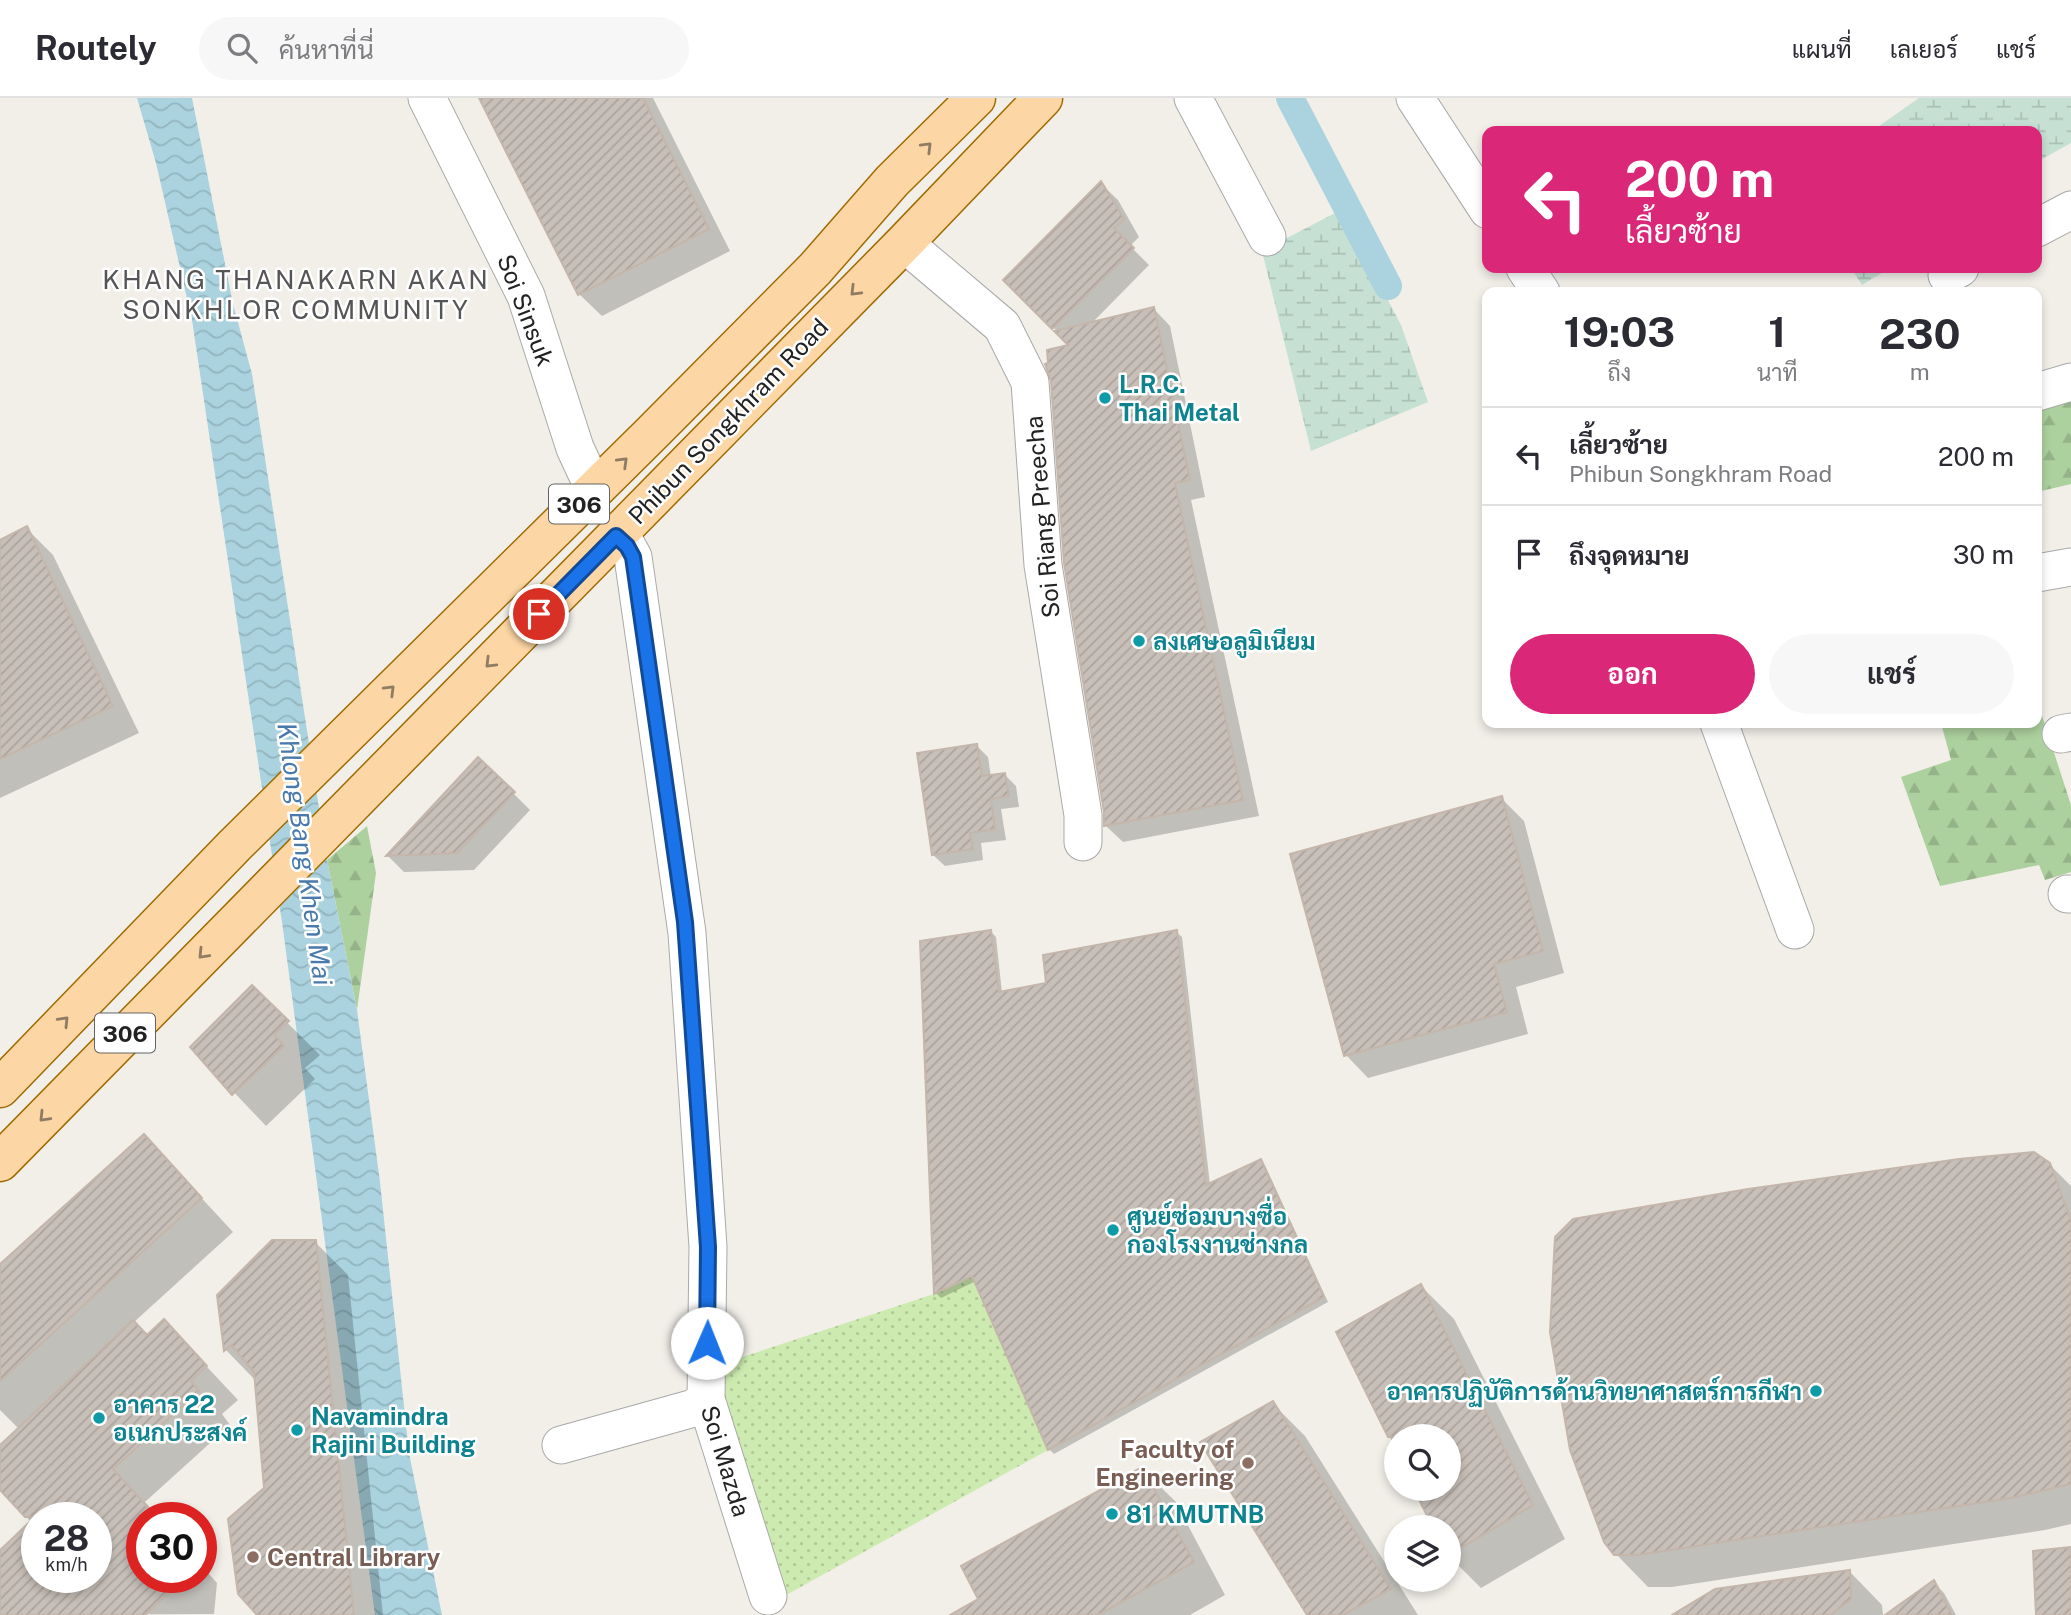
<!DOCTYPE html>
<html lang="th">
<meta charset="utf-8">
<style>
:root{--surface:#fff;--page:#f7f7f7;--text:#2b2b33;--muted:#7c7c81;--line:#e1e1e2;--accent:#db2777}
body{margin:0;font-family:"Public Sans",Sarabun,sans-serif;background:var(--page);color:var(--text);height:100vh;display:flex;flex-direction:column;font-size:26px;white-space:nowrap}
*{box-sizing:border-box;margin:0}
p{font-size:23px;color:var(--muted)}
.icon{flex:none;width:38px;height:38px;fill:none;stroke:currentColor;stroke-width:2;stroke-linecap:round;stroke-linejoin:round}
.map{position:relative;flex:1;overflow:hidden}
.panel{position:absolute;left:1482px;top:189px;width:560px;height:441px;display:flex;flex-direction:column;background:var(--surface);border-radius:14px;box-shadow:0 4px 10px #0003}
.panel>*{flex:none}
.top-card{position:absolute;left:1482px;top:28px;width:560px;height:147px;border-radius:14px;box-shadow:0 4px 10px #0003;background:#db2777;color:#fff;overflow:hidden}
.buttons{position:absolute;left:1384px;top:1326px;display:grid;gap:14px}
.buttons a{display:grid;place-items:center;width:77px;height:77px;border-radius:50%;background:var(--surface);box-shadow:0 4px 10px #0003;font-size:35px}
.speed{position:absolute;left:21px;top:1404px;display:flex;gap:14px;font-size:35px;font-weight:700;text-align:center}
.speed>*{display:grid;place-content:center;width:91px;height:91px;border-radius:50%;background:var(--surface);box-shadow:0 4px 10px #0003;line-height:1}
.speed small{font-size:18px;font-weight:400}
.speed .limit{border:10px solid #d22;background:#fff;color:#111}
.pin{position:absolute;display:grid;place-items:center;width:60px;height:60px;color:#fff;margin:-30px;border:4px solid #fff;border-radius:50%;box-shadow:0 2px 7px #0007}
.me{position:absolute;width:77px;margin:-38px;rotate:1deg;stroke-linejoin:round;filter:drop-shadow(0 0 5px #0008)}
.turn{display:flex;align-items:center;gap:24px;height:147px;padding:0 28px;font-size:32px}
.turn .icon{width:91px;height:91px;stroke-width:2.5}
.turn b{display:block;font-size:49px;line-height:60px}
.eta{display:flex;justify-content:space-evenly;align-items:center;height:119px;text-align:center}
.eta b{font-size:42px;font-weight:700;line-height:49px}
.primary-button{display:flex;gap:14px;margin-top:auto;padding:14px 28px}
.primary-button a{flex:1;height:80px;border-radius:42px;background:var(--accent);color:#fff;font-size:28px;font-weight:700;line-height:80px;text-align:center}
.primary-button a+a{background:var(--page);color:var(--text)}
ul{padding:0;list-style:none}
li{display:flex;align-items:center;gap:21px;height:98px;padding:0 28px;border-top:2px solid var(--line)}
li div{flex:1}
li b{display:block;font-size:26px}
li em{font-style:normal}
header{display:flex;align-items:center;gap:42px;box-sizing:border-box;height:98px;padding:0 35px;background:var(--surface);border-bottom:2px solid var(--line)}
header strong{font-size:33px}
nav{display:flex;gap:38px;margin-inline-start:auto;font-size:24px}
.search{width:490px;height:63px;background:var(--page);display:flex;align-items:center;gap:18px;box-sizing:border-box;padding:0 24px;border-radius:38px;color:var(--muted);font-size:26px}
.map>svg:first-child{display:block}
</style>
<header>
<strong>Routely</strong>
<div class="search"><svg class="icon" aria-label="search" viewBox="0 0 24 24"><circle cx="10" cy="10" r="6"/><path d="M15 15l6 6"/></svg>ค้นหาที่นี่</div>
<nav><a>แผนที่</a><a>เลเยอร์</a><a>แชร์</a></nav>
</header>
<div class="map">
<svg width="2071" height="1517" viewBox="0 0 2071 1517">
<defs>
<pattern id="grass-dots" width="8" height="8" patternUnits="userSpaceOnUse" patternTransform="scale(1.75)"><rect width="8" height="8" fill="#cdebb0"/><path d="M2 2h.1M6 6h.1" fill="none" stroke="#b0c997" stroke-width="1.8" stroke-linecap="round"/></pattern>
<pattern id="forest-firs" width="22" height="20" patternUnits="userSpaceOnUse" patternTransform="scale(1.75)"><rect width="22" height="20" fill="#add19e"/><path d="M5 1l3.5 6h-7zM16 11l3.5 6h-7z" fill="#95b388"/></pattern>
<pattern id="wetland-marsh" width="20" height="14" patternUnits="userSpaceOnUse" patternTransform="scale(1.75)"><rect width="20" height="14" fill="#c6e0d4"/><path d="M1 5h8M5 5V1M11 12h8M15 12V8" fill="none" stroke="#aac0b6"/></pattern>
<pattern id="water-waves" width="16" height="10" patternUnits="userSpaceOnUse" patternTransform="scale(1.75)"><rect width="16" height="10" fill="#aad3df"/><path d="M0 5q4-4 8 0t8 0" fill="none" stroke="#92b5bf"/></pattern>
<pattern id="building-hatch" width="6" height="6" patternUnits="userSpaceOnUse" patternTransform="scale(1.75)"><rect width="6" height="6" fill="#c7bfb8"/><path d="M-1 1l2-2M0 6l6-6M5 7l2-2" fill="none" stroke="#aba49e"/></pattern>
</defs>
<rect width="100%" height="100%" fill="#f2efe9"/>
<path fill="url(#grass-dots)" d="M972,1178L1048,1352L779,1501L715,1268L934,1196Z"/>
<path fill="url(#forest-firs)" d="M2071,302V386L2037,394V311Z
M2037,602L2071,707V774L2045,782L2039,767L1940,788L1901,679L1951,662L1941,625H2037Z
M367,728L376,775L357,912L327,762Z"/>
<path fill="url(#wetland-marsh)" d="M1919,0H2071V45L2037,64V33H1872Z
M1341,112L1401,227L1428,304L1311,353L1262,153Z
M1851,170H1890L1862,187Z"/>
<path fill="url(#water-waves)" d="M137,0H192L233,206L252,276L327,762L357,912L380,1084L409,1355L442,1517H375L282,824L192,222L156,65Z"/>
<path fill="#0003" fill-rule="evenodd" d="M481,0H653L730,153L602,218L579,196Z
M1101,86L1118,102L1139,139L1130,148L1149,167L1091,226L1154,211L1170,228L1205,399L1191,402L1259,718L1123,744L1106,728L1072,248L1006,182Z
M26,430L53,457L139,635L0,700V444Z
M977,648L988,659L991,679L1005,677L1016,688L1019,709L1001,711L1006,742L981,745L983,762L945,768L933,757Z
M513,695L530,712L474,772L404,774L388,758Z
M1501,700L1524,723L1564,875L1516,889L1528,936L1368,980L1346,957Z
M991,834L996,839L1002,895L1048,886L1176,834L1182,839L1210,1087L1260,1063L1265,1068L1328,1204L1054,1356L1049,1351L976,1183L941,1200L936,1195Z
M252,890L320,957L305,970L315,981L266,1028L192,950Z
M144,1038L233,1134L133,1225L148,1239L164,1223L238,1302L222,1316L230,1327L145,1404L158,1419H142V1479H201V1467L217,1485L214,1516L0,1517V1455L32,1425L0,1390V1349L19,1331L0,1312V1169ZM37,1419H96V1479H37Z
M2049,1066L2071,1088V1426L2045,1432L1672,1489H1648L1615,1455Z
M315,1144L348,1177L383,1517H259L266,1390L256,1283L226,1252L218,1198Z
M1421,1188L1454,1221L1565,1441L1481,1490L1449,1458V1339H1396V1352L1339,1234Z
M1272,1305L1305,1338L1418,1517H1309Z
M1142,1371L1175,1403L1225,1497L1190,1517H953L981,1502Z
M1850,1474L1882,1507L1883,1517H1675Z
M1933,1484L1944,1495L1956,1517H1891Z"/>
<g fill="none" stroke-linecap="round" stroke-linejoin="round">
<path stroke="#aad3df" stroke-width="28" d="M1290,0L1388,188"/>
</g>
<path fill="url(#building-hatch)" stroke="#c4b6ab" stroke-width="2" fill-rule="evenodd" d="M479,0H643L709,131L578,197Z
M1101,83L1124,121L1114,130L1134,150L1052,231L1003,182Z
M1154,209L1190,382L1175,385L1243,702L1104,728V714L1064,465L1051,283L1045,266L1048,265L1047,252L1068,247L1054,233Z
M27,428L113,608L0,661V442Z
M977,646L982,678L1005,675L1009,698L991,701L995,731L970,735L973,751L932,757L917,655Z
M478,659L515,694L457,755L386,758Z
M1502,698L1543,853L1494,866L1507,914L1344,958L1290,756Z
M991,832L999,894L1046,885L1043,857L1177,832L1206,1087L1261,1061L1324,1199L1048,1352L972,1178L934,1196L920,843Z
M252,887L289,923L274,936L284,948L232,997L190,949Z
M144,1036L202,1100L0,1283V1166Z
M2034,1054L2050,1065L2071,1122V1386L2011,1400L1638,1457H1614L1604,1444L1570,1352L1550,1234L1555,1139L1573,1121L1748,1091L1959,1061Z
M272,1142H316L354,1517H257L238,1496L228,1421L264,1390L254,1274L231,1247L224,1253L217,1197Z
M1421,1186L1533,1407L1449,1457V1430H1433L1414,1391H1449V1339H1388L1336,1234Z
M164,1221L207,1268L191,1283L199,1293L113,1371L157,1419H142V1479H186L145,1517H0V1452L35,1419H25L0,1392V1347L133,1222L147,1237ZM37,1419H96V1479H37Z
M1273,1303L1391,1491L1343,1517H1307L1200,1344Z
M1142,1369L1194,1464L1098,1517H950L978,1501L961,1468Z
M2071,1449V1517H2036L2033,1453Z
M1850,1472L1851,1501L1831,1517H1672L1715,1491Z
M1934,1482L1952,1517H1885Z"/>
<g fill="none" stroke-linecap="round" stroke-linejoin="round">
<g stroke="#a9a9a9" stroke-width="39">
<path id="minor" d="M427,0L526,198L575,350L594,391
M1193,0L1267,139
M1415,0L1488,112
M2037,130L2071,112
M904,145L1002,228L1030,284L1043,467L1083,717V744
M1525,170L1541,194
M1947,177L1960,170
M2037,294L2071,284
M616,438L627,448L633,459L687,835L708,1149L706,1301L768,1498
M2037,475L2071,469
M1719,625L1795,832
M2061,636L2071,634
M2067,796H2071
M561,1347L694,1310L706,1301"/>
</g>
<g stroke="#a06b00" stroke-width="41">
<path id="major" d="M0,990L235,747L651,336L815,171L892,83L976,0
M0,1064L904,145L1043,0"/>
</g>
<use href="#minor" stroke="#fff" stroke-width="37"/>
<use href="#major" stroke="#fcd6a4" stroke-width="38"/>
</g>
<defs><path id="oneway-chevron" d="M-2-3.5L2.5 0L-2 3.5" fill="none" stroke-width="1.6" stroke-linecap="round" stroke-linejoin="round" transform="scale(1.75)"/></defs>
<g stroke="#8f7c63">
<use href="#oneway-chevron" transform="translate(927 49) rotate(-45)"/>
<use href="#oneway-chevron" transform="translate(855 193) rotate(135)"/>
<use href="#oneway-chevron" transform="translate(623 364) rotate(-44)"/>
<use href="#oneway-chevron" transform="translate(490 565) rotate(135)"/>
<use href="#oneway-chevron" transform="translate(390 592) rotate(-45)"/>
<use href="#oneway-chevron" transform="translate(203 856) rotate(134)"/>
<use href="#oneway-chevron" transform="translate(64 923) rotate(-46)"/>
<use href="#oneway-chevron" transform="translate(44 1019) rotate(134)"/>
</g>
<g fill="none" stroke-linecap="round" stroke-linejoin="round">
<g stroke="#114b97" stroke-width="18">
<path id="route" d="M539,516L616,438L627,448L633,459L685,824L708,1149L707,1245"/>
</g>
<use href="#route" stroke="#1a73e8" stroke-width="12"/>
</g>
<g fill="#0f9aa8" stroke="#fff" stroke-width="2.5">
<circle cx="1105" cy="300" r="7"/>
<circle cx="1139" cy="543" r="7"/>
<circle cx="1113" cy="1132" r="7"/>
<circle cx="1816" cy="1293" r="7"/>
<circle cx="99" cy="1320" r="7"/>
<circle cx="297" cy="1332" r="7"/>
<circle cx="1112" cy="1416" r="7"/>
</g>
<g fill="#8d6e63" stroke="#fff" stroke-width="2.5">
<circle cx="1248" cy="1365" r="7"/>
<circle cx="253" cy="1459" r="7"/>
</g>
<g text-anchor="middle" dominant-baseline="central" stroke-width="5" stroke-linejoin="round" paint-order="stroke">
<g fill="#fff" stroke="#646464" stroke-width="2">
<rect x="549" y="386.5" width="60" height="39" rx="5"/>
<rect x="95" y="915.5" width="60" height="39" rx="5"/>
</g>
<g font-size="23" font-weight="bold" fill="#222">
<text x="579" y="406">306</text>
<text x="125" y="935">306</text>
</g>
<g font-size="24" fill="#222" stroke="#fff">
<text transform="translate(526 212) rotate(69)">Soi Sinsuk</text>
<text transform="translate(728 323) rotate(-46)">Phibun Songkhram Road</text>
<text transform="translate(1042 419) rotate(-95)">Soi Riang Preecha</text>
<text transform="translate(726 1363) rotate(73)">Soi Mazda</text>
</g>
<g font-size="24" font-weight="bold" fill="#0d838f" stroke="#fff" text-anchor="start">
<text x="1119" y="286">L.R.C.<tspan x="1119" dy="28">Thai Metal</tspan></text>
<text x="1153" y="543">ลงเศษอลูมิเนียม</text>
<text x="1127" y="1118">ศูนย์ซ่อมบางซื่อ<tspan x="1127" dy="28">กองโรงงานช่างกล</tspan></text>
<text x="1802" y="1293" text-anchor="end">อาคารปฏิบัติการด้านวิทยาศาสตร์การกีฬา</text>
<text x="113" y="1306">อาคาร 22<tspan x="113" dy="28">อเนกประสงค์</tspan></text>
<text x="311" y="1318">Navamindra<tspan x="311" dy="28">Rajini Building</tspan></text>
<text x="1126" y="1416">81 KMUTNB</text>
</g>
<g font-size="24" font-weight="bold" fill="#785e54" stroke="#fff" text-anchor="end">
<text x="1234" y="1351">Faculty of<tspan x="1234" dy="28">Engineering</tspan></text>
<text x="267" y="1459" text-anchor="start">Central Library</text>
</g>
<g font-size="26" letter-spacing="2" fill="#555" stroke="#fff">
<text x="296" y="181">KHANG THANAKARN AKAN<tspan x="296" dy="30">SONKHLOR COMMUNITY</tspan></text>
</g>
<g font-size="26" font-style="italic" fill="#4a7aab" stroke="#fff">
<text transform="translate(305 756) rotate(82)">Khlong Bang Khen Mai</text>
</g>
</g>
</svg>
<div class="buttons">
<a><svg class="icon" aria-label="search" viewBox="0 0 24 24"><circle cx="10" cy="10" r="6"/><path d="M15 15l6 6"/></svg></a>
<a><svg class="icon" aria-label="layers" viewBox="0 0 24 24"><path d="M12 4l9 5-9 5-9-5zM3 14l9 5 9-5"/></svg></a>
</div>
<div class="speed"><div>28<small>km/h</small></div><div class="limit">30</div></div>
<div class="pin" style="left:539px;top:516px;background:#d93025"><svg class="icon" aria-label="arrive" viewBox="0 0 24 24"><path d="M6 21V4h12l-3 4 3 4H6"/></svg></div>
<svg class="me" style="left:707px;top:1245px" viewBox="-20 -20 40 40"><circle r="19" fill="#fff"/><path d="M0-13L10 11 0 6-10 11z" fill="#1a73e8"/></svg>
<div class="top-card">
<div class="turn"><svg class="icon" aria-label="left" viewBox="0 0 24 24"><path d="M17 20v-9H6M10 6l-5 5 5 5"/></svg><div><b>200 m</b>เลี้ยวซ้าย</div></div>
</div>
<section class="panel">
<div class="eta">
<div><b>19:03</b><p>ถึง</p></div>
<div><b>1</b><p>นาที</p></div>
<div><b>230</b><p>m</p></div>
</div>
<ul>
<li><svg class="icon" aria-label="left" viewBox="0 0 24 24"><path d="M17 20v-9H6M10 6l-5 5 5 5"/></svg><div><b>เลี้ยวซ้าย</b><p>Phibun Songkhram Road</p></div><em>200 m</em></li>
<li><svg class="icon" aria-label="arrive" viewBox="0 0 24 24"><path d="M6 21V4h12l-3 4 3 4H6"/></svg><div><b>ถึงจุดหมาย</b></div><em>30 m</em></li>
</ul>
<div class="primary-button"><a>ออก</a><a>แชร์</a></div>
</section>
</div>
